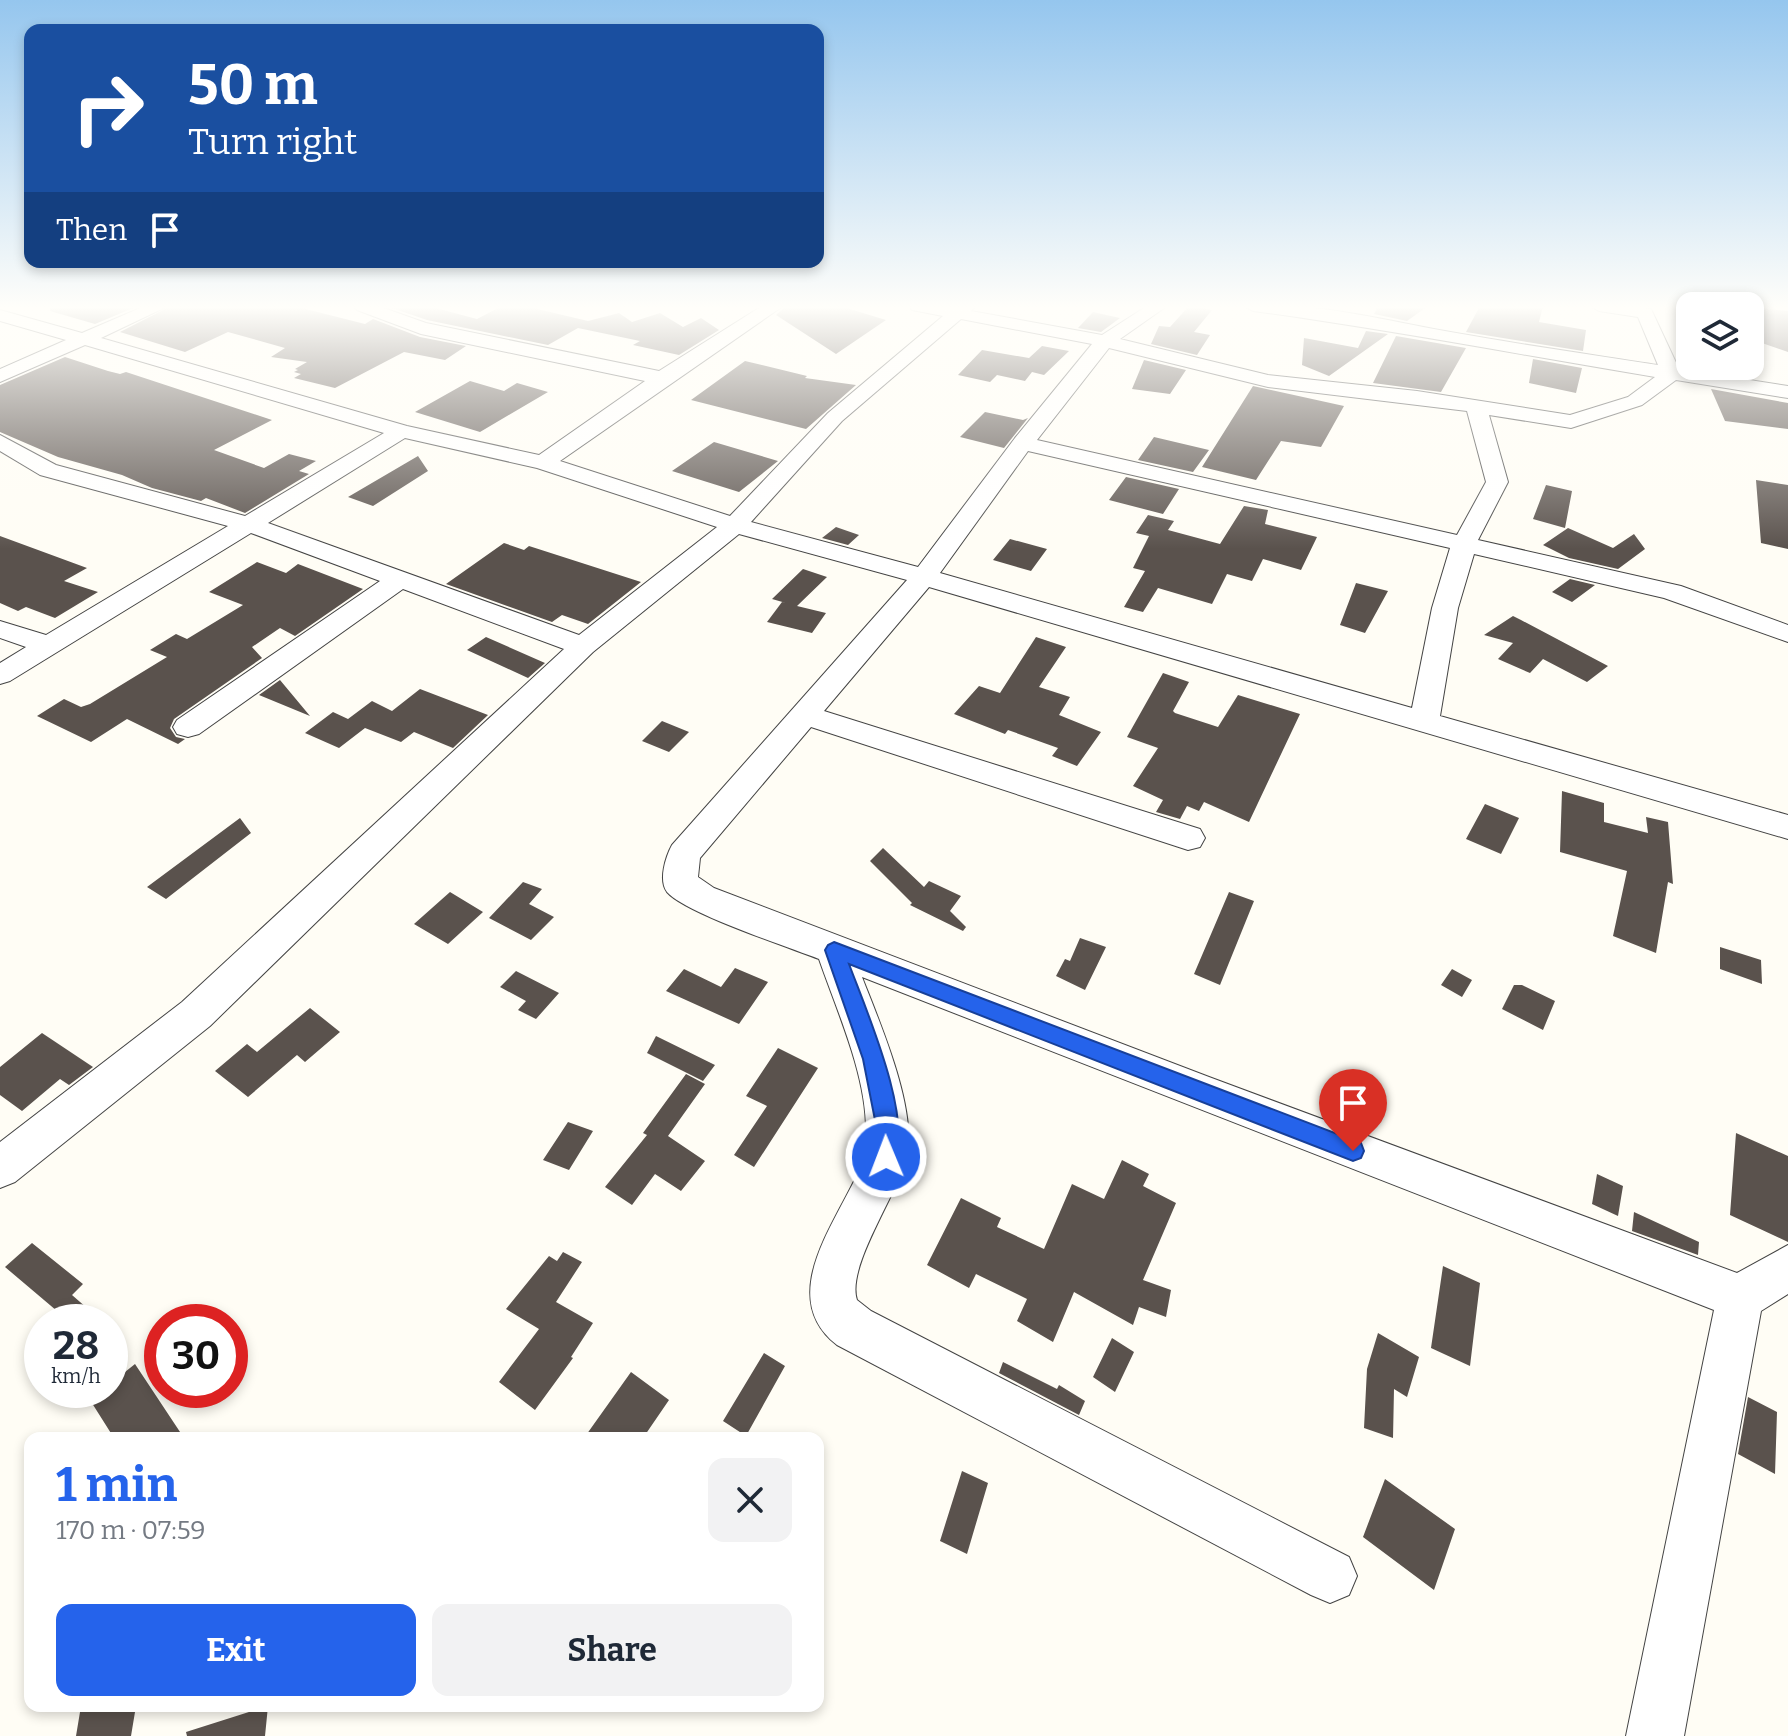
<!DOCTYPE html>
<meta charset="utf-8">
<style>
:root{--surface:#fff;--page:#f2f2f3;--text:#1f2937;--muted:#747a83;--accent:#2563eb}
body{margin:0;font-family:Bitter,serif;background:var(--page);color:var(--text);height:100vh;display:flex;flex-direction:column;font-size:30px;white-space:nowrap}
*{box-sizing:border-box;margin:0}
p{font-size:26px;color:var(--muted)}
.icon{flex:none;width:44px;height:44px;fill:none;stroke:currentColor;stroke-width:2;stroke-linecap:round;stroke-linejoin:round}
.map{position:relative;flex:1;overflow:hidden}
.details{position:absolute;left:24px;top:1432px;width:800px;height:280px;display:flex;flex-direction:column;background:var(--surface);border-radius:16px;box-shadow:0 4px 12px #0003}
.details>*{flex:none}
.hud{position:absolute;left:24px;top:24px;width:800px;height:244px;border-radius:16px;box-shadow:0 4px 12px #0003;background:#1a4fa0;color:#fff;overflow:hidden}
.fabs{position:absolute;left:1676px;top:292px;display:grid;gap:16px}
.fabs a{display:grid;place-items:center;width:88px;height:88px;border-radius:16px;background:var(--surface);box-shadow:0 4px 12px #0003;font-size:40px}
.speed{position:absolute;left:24px;top:1304px;display:flex;gap:16px;font-size:40px;font-weight:700;text-align:center}
.speed>*{display:grid;place-content:center;width:104px;height:104px;border-radius:50%;background:var(--surface);box-shadow:0 4px 12px #0003;line-height:1}
.speed small{font-size:20px;font-weight:400}
.speed .limit{border:12px solid #d22;background:#fff;color:#111}
.pin{position:absolute;display:grid;place-items:center;width:68px;height:68px;color:#fff;margin:-82px -34px;border-radius:50% 50% 50% 0;rotate:-45deg;box-shadow:0 0 8px #0007}
.pin .icon{rotate:45deg}
.me{position:absolute;width:88px;margin:-44px;rotate:359deg;stroke-linejoin:round;filter:drop-shadow(0 0 6px #0008)}
.turn{display:flex;align-items:center;gap:28px;height:168px;padding:0 32px;font-size:36px}
.turn .icon{width:104px;height:104px;stroke-width:2.5}
.turn b{display:block;font-size:56px;line-height:68px}
.then{display:flex;align-items:center;height:76px;padding:0 32px;background:#0003;gap:16px;font-size:30px}
.round{display:grid;place-items:center;flex:none;width:84px;height:84px;border-radius:16px;background:var(--page)}
.overview{display:flex;align-items:center;justify-content:space-between;height:136px;padding:0 32px}
h1{font-size:48px;font-weight:700;line-height:60px;color:var(--accent)}
.primary-button{display:flex;gap:16px;margin-top:auto;padding:16px 32px}
.primary-button a{flex:1;height:92px;border-radius:16px;background:var(--accent);color:#fff;font-size:32px;font-weight:700;line-height:92px;text-align:center}
.primary-button a+a{background:var(--page);color:var(--text)}
.map>svg:first-child{display:block}
</style>
<div class="map">
<svg width="1788" height="1736" viewBox="0 0 1788 1736">
<rect width="100%" height="100%" fill="#fffdf5"/>
<path fill="#5a524d" d="M51,306H138L95,324L50,311Z
M171,306H294L365,324L373,319L420,337L466,346L445,360L404,352L335,388L294,378L301,374L294,372L298,370L295,369L307,362L271,357L285,348L228,332L185,352L120,332Z
M395,306H428L477,319L502,306H525L588,321L619,313L632,322L660,313L683,327L701,318L719,330L679,355L633,345L640,341L578,328L548,345L427,320L392,308Z
M786,306H840L886,320L836,354L776,315Z
M1189,306L1212,310L1194,332L1210,335L1197,355L1151,344L1159,326L1170,327Z
M1378,306H1428L1407,321L1374,314Z
M1480,306H1543L1539,322L1586,330L1583,351L1466,332Z
M1751,307L1788,311V352L1762,343Z
M1093,312L1120,318L1101,332L1078,328Z
M1366,331L1388,334L1329,376L1302,365L1304,338L1358,348Z
M1396,336L1466,348L1441,392L1373,383Z
M1042,346L1069,351L1044,375L1032,372L1025,381L997,375L990,382L958,375L982,350L1029,358Z
M65,357L108,371L120,374L126,372L272,420L214,450L264,468L289,454L316,461L299,471L309,474L245,513L206,498L201,501L152,488L122,475L58,457L0,432V385Z
M1533,359L1582,368L1576,393L1529,383Z
M1144,360L1186,370L1170,394L1132,389Z
M745,361L807,376L805,378L856,385L806,429L691,400Z
M470,381L504,391L517,383L548,392L480,432L415,412Z
M1253,386L1344,406L1321,447L1281,441L1256,480L1202,467Z
M1711,389L1788,403V429L1725,421Z
M985,412L1023,420L1028,418L1004,448L960,437Z
M1154,437L1209,450L1193,472L1138,460Z
M714,442L778,461L739,492L672,471Z
M418,456L428,471L373,506L348,497Z
M1126,477L1179,489L1163,514L1109,500Z
M1756,480L1788,485V549L1761,543Z
M1546,485L1572,491L1565,528L1533,519Z
M1244,506L1268,510L1265,524L1317,537L1301,570L1263,559L1252,581L1227,574L1212,604L1158,588L1143,612L1124,607L1145,571L1133,568L1149,536L1136,533L1148,515L1174,521L1168,530L1220,544Z
M836,527L859,535L848,545L822,538Z
M1568,528L1613,548L1634,534L1645,549L1618,569L1569,558L1543,545Z
M0,536L87,568L64,581L98,592L55,618L26,607L18,611L0,603Z
M1010,539L1047,549L1031,571L993,560Z
M504,543L524,550L529,546L641,582L588,624L562,615L552,622L446,584Z
M257,562L286,573L298,564L363,589L295,636L280,628L252,647L262,658L174,719L170,728L176,737L185,739L178,744L127,719L91,742L37,716L64,699L81,707L90,704L167,657L150,650L176,634L187,639L243,605L209,592Z
M803,569L827,577L797,606L826,613L812,633L767,622L782,602L786,603L772,599Z
M1570,579L1595,585L1572,602L1552,592Z
M1356,583L1388,591L1365,633L1340,625Z
M1513,616L1521,620L1608,666L1587,682L1543,659L1530,673L1498,659L1513,643L1484,635Z
M486,637L545,663L528,678L467,650Z
M1036,637L1066,647L1039,687L1070,697L1059,715L1101,732L1077,766L1052,756L1058,748L1008,730L1005,734L954,714L979,686L1000,693Z
M1163,673L1189,682L1173,711L1175,713L1218,727L1238,695L1300,714L1249,822L1204,802L1199,811L1187,806L1180,819L1156,812L1163,800L1133,786L1158,748L1127,737Z
M280,680L310,716L259,695Z
M420,689L488,715L453,748L414,732L401,742L365,728L339,748L305,733L333,712L348,719L372,701L392,711Z
M662,721L689,732L669,752L642,741Z
M1562,791L1604,803V822L1648,833L1646,817L1668,822L1673,884L1668,882L1656,953L1613,936L1627,871L1560,852Z
M1485,804L1519,818L1501,854L1466,839Z
M240,818L251,833L166,899L147,887Z
M883,848L924,887L929,881L961,896L950,911L966,927L963,931L910,905L912,903L870,861Z
M523,882L542,889L529,904L554,917L531,940L489,918Z
M450,892L483,912L448,944L414,924Z
M1229,892L1254,901L1220,985L1194,974Z
M1080,938L1106,947L1085,990L1056,976L1065,959L1070,961Z
M1720,947L1761,960L1762,984L1720,969Z
M735,968L768,982L739,1024L666,991L684,969L721,987Z
M1452,969L1472,980L1462,997L1441,985Z
M516,971L559,993L536,1019L518,1010L526,1001L500,987Z
M1514,985H1522L1555,1001L1543,1030L1502,1009Z
M310,1008L340,1032L305,1062L297,1055L248,1097L215,1071L247,1044L257,1052Z
M42,1033L93,1067L69,1085L60,1079L22,1111L0,1095V1067Z
M656,1036L715,1065L703,1081L647,1053Z
M778,1048L818,1068L754,1167L734,1155L767,1106L746,1096Z
M686,1074L705,1084L668,1136L705,1161L681,1191L655,1174L632,1205L605,1187L647,1135L643,1133Z
M568,1122L593,1131L569,1170L543,1160Z
M1736,1133L1788,1156V1242L1730,1215Z
M1122,1160L1149,1174L1143,1186L1176,1203L1143,1280L1171,1290L1166,1317L1139,1307L1133,1325L1074,1292L1053,1342L1017,1321L1027,1299L976,1274L969,1288L927,1265L961,1198L1001,1218L997,1227L1044,1249L1072,1184L1104,1199Z
M1597,1174L1623,1186L1618,1216L1592,1204Z
M1634,1212L1699,1242L1698,1255L1632,1231Z
M32,1243L83,1284L72,1295L103,1322H70L5,1267Z
M563,1252L582,1262L556,1302L593,1323L571,1357L573,1358L535,1410L499,1382L539,1329L506,1309L549,1256L557,1261Z
M1443,1266L1480,1283L1470,1366L1431,1348Z
M1378,1333L1419,1357L1407,1397L1394,1389L1393,1438L1364,1428L1367,1369Z
M1112,1338L1134,1352L1115,1392L1093,1377Z
M764,1353L785,1366L746,1436L723,1421Z
M1003,1362L1057,1389L1059,1385L1085,1401L1079,1415L999,1373Z
M135,1364L184,1438H114L90,1400L103,1390H110V1384Z
M631,1372L669,1400L643,1438H584Z
M1748,1397L1777,1412L1775,1474L1738,1454Z
M962,1471L988,1483L967,1554L940,1541Z
M1385,1479L1455,1529L1434,1590L1363,1537Z
M81,1706H136L131,1736H76Z
M268,1706L265,1736H187L186,1732Z"/>
<g fill="none" stroke-linecap="round" stroke-linejoin="round">
<g stroke="#444" stroke-width="2">
<path id="minor" d="M145,306H168L101,338L407,426L539,455L645,381L421,334L357,310L354,306H378L426,323L659,371L762,306H783L560,461L730,516L828,413L943,316L912,310L909,306H975L971,311L1102,335L1147,306H1167L1120,339L1268,375L1417,391L1570,415L1628,397L1655,377C1521,355 1388,329 1253,311L1244,306C1311,301 1379,319 1445,331C1516,344 1587,354 1658,365L1638,317L1599,311L1590,306H1631L1651,309L1679,369L1788,386V398L1676,380L1642,405L1571,428L1489,415L1508,482L1478,540L1681,586L1788,625V642L1664,598L1474,554L1458,608L1440,716L1788,815V839L929,587L824,711L1200,829L1205,838L1200,847L1188,850L811,727L700,858L698,877L714,888L1209,1077L1737,1273L1788,1245V1294L1761,1311L1684,1736H1626L1714,1310L862,977C879,1021 919,1112 906,1159C897,1195 846,1267 857,1300L871,1311L1349,1557L1357,1576L1349,1595L1330,1603L1311,1595L837,1345C772,1294 843,1215 864,1159C867,1150 866,1138 866,1129C866,1074 837,1011 819,959C788,947 685,913 667,892C658,880 666,856 672,845L907,580L739,534L593,652L210,1026L15,1182L0,1188V1142L182,1002L564,649L403,589L199,734L188,737L177,734L173,727L177,720L380,581L251,533L10,681L0,684V663L26,647L0,638V621L46,635L228,526L40,475L0,451V435L56,465L245,516L384,433L85,345L0,382V369L66,340L0,321V310L82,333ZM961,319L1092,344L1015,438L918,567L751,522L842,421ZM1109,348L1268,387L1467,411L1486,482L1457,535L1037,440ZM405,438L537,468L717,527L579,635L268,523ZM1028,451L1450,548L1432,608L1412,708L940,573Z"/>
</g>
<use href="#minor" fill="#fff" fill-rule="evenodd"/>
</g>
<linearGradient id="sky" x2="0" y2="1"><stop stop-color="#95c6ee"/><stop offset="0.56" stop-color="#fffefa"/><stop offset="1" stop-color="#fffefa" stop-opacity="0"/></linearGradient>
<rect width="1788" height="549" fill="url(#sky)"/>
<path fill="#2563eb" stroke="#184099" stroke-width="2" d="M834,942L1361,1143L1364,1151L1361,1158L1353,1161L849,964C866,1010 914,1119 894,1164L886,1167L878,1164L875,1157L876,1125L863,1059L825,950L828,945Z"/>
</svg>
<div class="fabs">
<a><svg class="icon" aria-label="layers" viewBox="0 0 24 24"><path d="M12 4l9 5-9 5-9-5zM3 14l9 5 9-5"/></svg></a>
</div>
<div class="speed"><div>28<small>km/h</small></div><div class="limit">30</div></div>
<div class="pin" style="left:1353px;top:1151px;background:#d93025"><svg class="icon" aria-label="arrive" viewBox="0 0 24 24"><path d="M6 21V4h12l-3 4 3 4H6"/></svg></div>
<svg class="me" style="left:886px;top:1157px" viewBox="-20 -20 40 40"><circle r="17" fill="#2563eb" stroke="#fff" stroke-width="3"/><path d="M0-11L8 9 0 5-8 9z" fill="#fff"/></svg>
<div class="hud">
<div class="turn"><svg class="icon" aria-label="right" viewBox="0 0 24 24"><path d="M7 20v-9h11M14 6l5 5-5 5"/></svg><div><b>50 m</b>Turn right</div></div>
<div class="then">Then<svg class="icon" aria-label="arrive" viewBox="0 0 24 24"><path d="M6 21V4h12l-3 4 3 4H6"/></svg></div>
</div>
<section class="details">
<div class="overview"><div><h1>1 min</h1><p>170 m · 07:59</p></div><a class="round"><svg class="icon" aria-label="close" viewBox="0 0 24 24"><path d="M6 6l12 12M18 6L6 18"/></svg></a></div>
<div class="primary-button"><a>Exit</a><a>Share</a></div>
</section>
</div>
